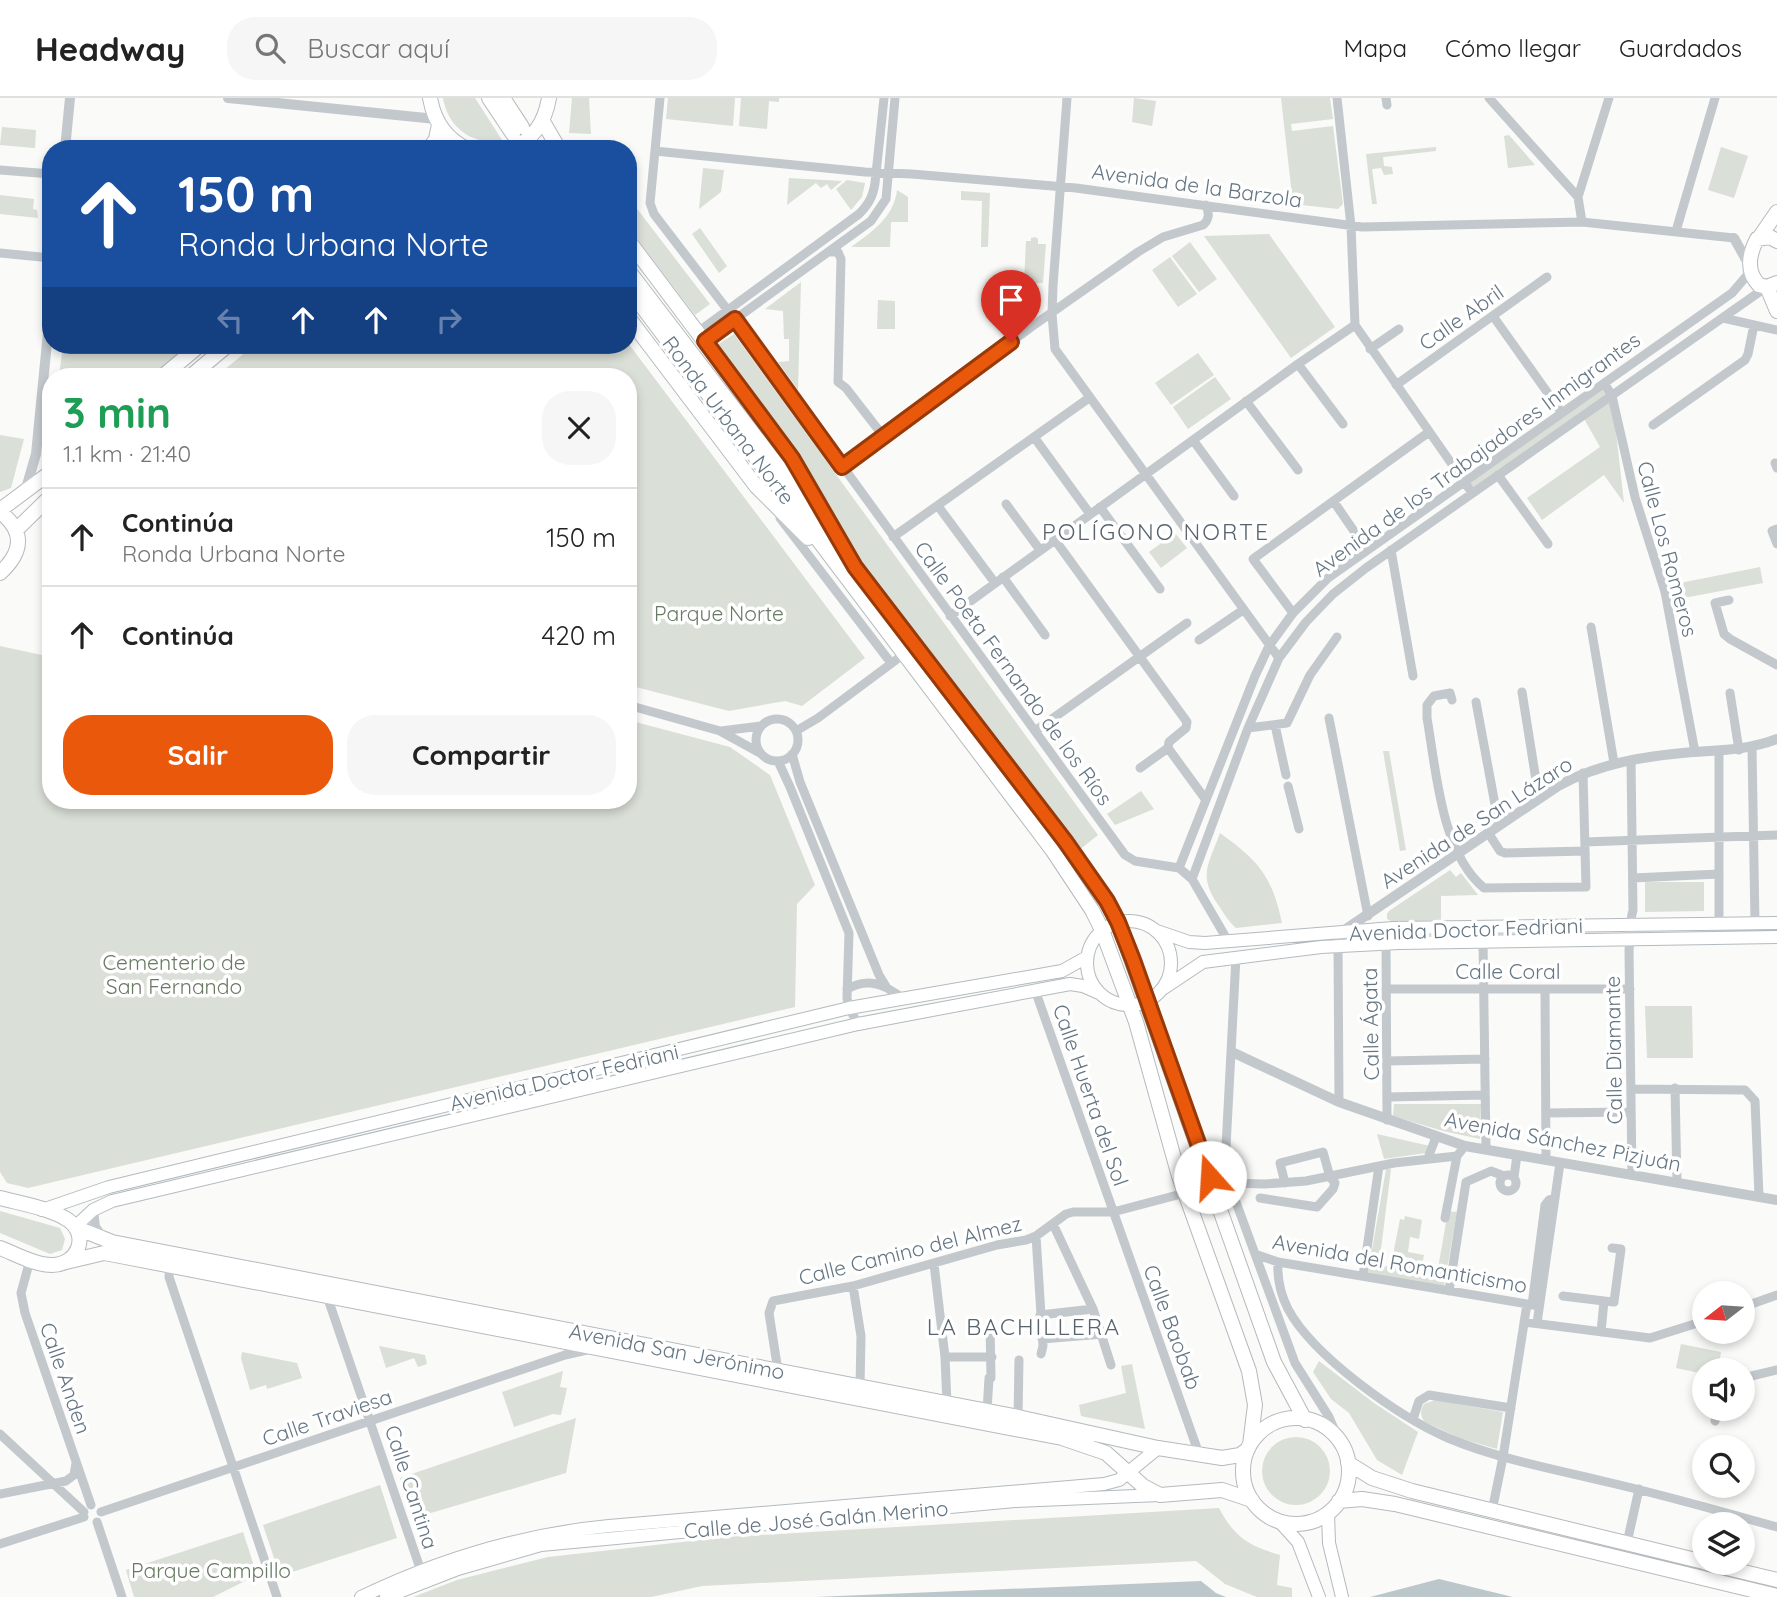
<!DOCTYPE html>
<html lang="es">
<meta charset="utf-8">
<style>
:root{--surface:#fff;--page:#f6f6f6;--text:#222;--muted:#767676;--line:#e0e0e0;--accent:#ea580c}
body{margin:0;font-family:Quicksand,sans-serif;background:var(--page);color:var(--text);height:100vh;display:flex;flex-direction:column;font-size:26px;white-space:nowrap}
*{box-sizing:border-box;margin:0}
p{font-size:23px;color:var(--muted)}
.icon{flex:none;width:38px;height:38px;fill:none;stroke:currentColor;stroke-width:2;stroke-linecap:round;stroke-linejoin:round}
.map{position:relative;flex:1;overflow:hidden}
.details{position:absolute;left:42px;top:270px;width:595px;height:441px;display:flex;flex-direction:column;background:var(--surface);border-radius:28px;box-shadow:0 4px 10px #0003}
.details>*{flex:none}
.guide{position:absolute;left:42px;top:42px;width:595px;height:214px;border-radius:28px;box-shadow:0 4px 10px #0003;background:#1a4fa0;color:#fff;overflow:hidden}
.needle{width:46px;rotate:253deg}
.buttons{position:absolute;left:1692px;top:1183px;display:grid;gap:14px}
.buttons a{display:grid;place-items:center;width:63px;height:63px;border-radius:50%;background:var(--surface);box-shadow:0 4px 10px #0003;font-size:35px}
.pin{position:absolute;display:grid;place-items:center;width:60px;height:60px;color:#fff;margin:-72px -30px;border-radius:50% 50% 50% 0;rotate:-45deg;box-shadow:0 0 7px #0007}
.pin .icon{rotate:45deg}
.me{position:absolute;width:77px;margin:-38px;rotate:341deg;stroke-linejoin:round;filter:drop-shadow(0 0 5px #0008)}
.turn{display:flex;align-items:center;gap:24px;height:147px;padding:0 21px;font-size:32px}
.turn .icon{width:91px;height:91px;stroke-width:2.5}
.turn b{display:block;font-size:49px;line-height:60px}
.lanes{display:flex;align-items:center;height:66px;padding:0 21px;background:#0003;justify-content:center;gap:35px;direction:ltr}
.lanes .off{opacity:.35}
.round{display:grid;place-items:center;flex:none;width:74px;height:74px;border-radius:28px;background:var(--page)}
.head{display:flex;align-items:center;justify-content:space-between;height:119px;padding:0 21px}
h1{font-size:42px;font-weight:700;line-height:52px;color:#1e9e55}
.cta{display:flex;gap:14px;margin-top:auto;padding:14px 21px}
.cta a{flex:1;height:80px;border-radius:28px;background:var(--accent);color:#fff;font-size:28px;font-weight:700;line-height:80px;text-align:center}
.cta a+a{background:var(--page);color:var(--text)}
ul{padding:0;list-style:none}
li{display:flex;align-items:center;gap:21px;height:98px;padding:0 21px;border-top:2px solid var(--line)}
li div{flex:1}
li b{display:block;font-size:26px}
li em{font-style:normal}
header{display:flex;align-items:center;gap:42px;box-sizing:border-box;height:98px;padding:0 35px;background:var(--surface);border-bottom:2px solid var(--line)}
header strong{font-size:33px}
nav{display:flex;gap:38px;margin-inline-start:auto;font-size:24px}
.search{width:490px;height:63px;background:var(--page);display:flex;align-items:center;gap:18px;box-sizing:border-box;padding:0 24px;border-radius:28px;color:var(--muted);font-size:26px}
.map>svg:first-child{display:block}
</style>
<header>
<strong>Headway</strong>
<div class="search"><svg class="icon" aria-label="search" viewBox="0 0 24 24"><circle cx="10" cy="10" r="6"/><path d="M15 15l6 6"/></svg>Buscar aquí</div>
<nav><a>Mapa</a><a>Cómo llegar</a><a>Guardados</a></nav>
</header>
<div class="map">
<svg width="1777" height="1499" viewBox="0 0 1777 1499">
<rect width="100%" height="100%" fill="#fafaf8"/>
<path fill="#dadfd7" d="M443,0H475L502,42C473,48 448,30 443,0Z
M572,0H589L591,36L569,35Z
M668,0H735L733,28L666,21Z
M741,0H779V4L769,3L767,31L739,28Z
M1134,0L1156,3L1152,28L1132,24Z
M1281,0H1330L1333,21L1291,26L1292,33L1333,28L1343,106L1338,111L1293,106Z
M2,29L36,32L35,50L0,47Z
M1509,37L1535,67L1508,70L1504,38Z
M1436,49V53L1383,59L1384,68L1392,69L1393,76L1384,77L1381,70L1372,71L1377,106H1372L1366,56Z
M1721,49L1748,58L1734,100L1708,92Z
M703,70L724,72L721,94L699,111Z
M789,80L842,83L831,92L827,86L821,90L816,85L787,107Z
M847,82L865,85L862,99L851,112L836,91Z
M897,92L908,99V124H891L890,149H851C872,134 894,119 897,92Z
M961,93L990,95L988,149H981L982,103L961,102Z
M0,97L34,101L33,111L37,112L38,120L0,116Z
M628,99L710,206L695,217L628,129Z
M700,130L727,168L719,175L692,136Z
M1269,136L1335,229L1291,260L1204,138Z
M1035,139L1038,141V146H1046L1043,185H1035L1034,190L1030,191L1028,186H1024L1026,143H1031V140Z
M1190,144L1217,181L1199,194L1172,158Z
M1170,159L1197,196L1178,209L1152,172Z
M801,184L798,292L778,264L789,263V241H784L783,213L765,211Z
M878,202L895,203V231H877Z
M734,236L1098,737L1078,753L844,443L714,249Z
M628,245L865,560L802,608L785,603L729,613L628,587V278H217L254,247Z
M63,247H187L154,278H59Z
M1198,255L1214,277L1171,307L1155,285Z
M1215,279L1231,301L1188,331L1173,309Z
M1605,286L1612,298L1624,405L1604,377L1542,422L1527,400L1600,349L1583,319L1472,395L1464,384Z
M0,337L24,341L11,390L0,394Z
M1175,435L1187,450L1161,470L1149,454Z
M1760,469L1763,485L1673,502L1670,487Z
M0,548L51,559V702H628V622L730,649L770,677L815,787L797,806L795,909L28,1090L7,1085L0,1074Z
M1383,653H1389L1406,752L1400,753Z
M1141,693L1154,711L1115,727L1107,716Z
M1220,735C1259,763 1272,778 1282,825L1236,830C1229,824 1224,816 1219,808C1197,777 1209,766 1220,735Z
M1450,772L1456,779L1461,775L1478,797L1441,798V822L1393,824L1387,821V816L1389,813Z
M1645,784H1704V813L1645,814Z
M1645,908H1692L1693,960H1647Z
M1394,1006H1481L1480,1041L1443,1033L1393,1018Z
M1377,1036L1430,1048L1426,1055L1384,1061Z
M1386,1071H1391L1379,1167L1409,1172L1411,1160L1393,1157L1400,1121L1404,1122L1405,1118L1422,1122L1419,1141L1410,1139L1408,1154L1424,1157L1421,1173L1437,1176L1448,1113L1457,1114L1444,1189L1368,1175Z
M0,1113L60,1130L65,1141L62,1152L50,1156L0,1135Z
M1681,1246L1721,1254L1718,1272H1704V1276L1676,1270Z
M379,1248L425,1257L427,1266L418,1269L414,1260L386,1270Z
M242,1254L297,1265L302,1280L267,1291L266,1287L250,1292L241,1260Z
M1319,1263L1374,1305L1418,1334L1402,1377L1377,1362L1349,1315L1331,1301L1313,1274Z
M1132,1266L1145,1331L1081,1318L1079,1307L1126,1295L1121,1268Z
M563,1273L560,1289L567,1290L561,1317L553,1316L514,1329L502,1294Z
M1435,1302L1503,1314L1497,1351L1462,1341L1425,1324C1420,1318 1420,1313 1424,1306Z
M576,1320L566,1375L414,1420L400,1380Z
M1262 1373a34 34 0 1 1 68 0a34 34 0 1 1-68 0Z
M380,1387L397,1440L280,1478L263,1427Z
M1219,1410C1234,1439 1249,1448 1280,1457L1277,1487L1292,1490V1499H1257L1225,1486L1196,1463L702,1488L651,1499H413L457,1482L548,1459L727,1439Z
M243,1434L257,1477L213,1499H134L126,1472Z"/>
<path fill="#bbc7cb" d="M1439,1481L1513,1499H1370Z
M1201,1483L1216,1495L1226,1499H815Z"/>
<g fill="none" stroke-linecap="round" stroke-linejoin="round">
<g stroke="#b3babf" stroke-width="14">
<path id="secondary" d="M1087 865a42 42 0 1 1 84 0a42 42 0 1 1-84 0Z
M1157,833L1189,844L1205,845L1393,830L1777,825
M1164,890L1203,864L1321,849L1399,845L1777,839
M42,1112L109,1089L849,910L1062,873L1087,859
M76,1128L93,1112L112,1103L858,926L1070,886L1083,888L1099,895
M1328,1415L1329,1445L1342,1499
M1280,1424L1298,1444L1319,1499
M361,1499C438,1462 524,1436 609,1428L1104,1386L1119,1382L1158,1350
M386,1499L458,1471L541,1447L1015,1403L1160,1397"/>
</g>
<g stroke="#b5babe" stroke-width="16">
<path id="primary" d="M430,0C434,23 446,41 467,51
M489,0L513,36
M503,0L522,29
M542,22L559,51
M429,51L436,41L439,27
M511,51C534,41 545,24 549,0
M1759,140L1777,114
M628,142L792,360L832,428
M1777,143L1770,139L1757,141C1749,156 1746,174 1759,187L1767,189L1777,185
M628,172L1065,743L1107,803L1118,824L1274,1264L1305,1322
M1767,189L1777,213
M628,190L1053,753L1092,812L1102,832L1136,924L1179,1078L1249,1273L1255,1307L1250,1347
M628,219L756,388L808,440
M163,278L200,247
M191,278L228,247
M0,412L51,374
M0,414C26,434 22,455 0,475
M16,432L51,398
M0,1100C19,1105 53,1111 68,1122C90,1137 78,1167 52,1167C35,1167 16,1156 0,1150
M77,1130L112,1144L1018,1319L1158,1350L1222,1360L1240,1357L1248,1351
M66,1164L104,1155L115,1157L1062,1340L1106,1355L1143,1388L1160,1397L1222,1392L1252,1402
M1243 1373a53 53 0 1 1 106 0a53 53 0 1 1-106 0Z
M1348,1365L1372,1380L1412,1393L1704,1464
M1339,1403L1362,1401L1395,1406L1777,1498
M1706,1465L1777,1482"/>
</g>
<path stroke="#c3c8cc" stroke-width="9" d="M660,0L650,105L654,116L759,253L1125,757L1135,763L1179,770L1192,781L1228,843
M1067,0L1053,188L1052,216L1055,251L1279,560
M1337,0L1351,128L1355,227L1472,395
M1386,0L1387,7
M1489,0L1578,99
M655,53L865,74L912,76L1076,90L1362,129L1582,124L1734,140
M0,72L51,76
M1582,124L1578,99L1609,0
M1676,133L1715,0
M829,154H838L841,161L838,284L846,290L884,339
M0,155L51,160
M1493,218L1562,315
M1723,220L1777,232
M698,234L859,116C868,107 873,99 875,85L884,0
M705,243L871,123L886,101L895,0
M1370,251L1399,231
M1298,266L1343,326
M1605,286L1612,298L1635,399L1665,494L1695,654
M1396,287L1547,179
M1246,303L1298,372
M1653,327L1745,262L1748,256L1754,227
M1034,339L1090,416
M1193,342L1234,398
M1775,365L1777,370
M842,369L1034,227L1138,154L1163,139L1203,127C1210,121 1209,115 1206,107
M1498,377L1548,446
M1334,404L1367,452
M1006,406L1040,452
M938,408L995,485
M1100,409L1160,491
M780,420L891,565
M1777,431L1772,433L1777,446
M893,439L1089,300
M1055,442L1187,624L1186,630L1169,644L1168,650
M1391,452L1413,578
M1003,479L1045,537
M1729,502L1715,505L1724,536L1730,541L1777,567
M1293,515L1253,461L1429,334
M950,518L1298,266L1355,227
M1591,529L1614,665
M1199,542L1243,512
M1522,594L1539,701
M1730,595L1739,652
M1452,602L1450,595L1434,598L1427,607V620C1436,671 1441,755 1484,790L1586,789L1583,675
M1476,604L1499,728
M628,607L720,633L760,655
M1329,620L1368,818
M756 642a21 21 0 1 1 42 0a21 21 0 1 1-42 0Z
M1275,627L1286,677
M1248,630L1287,625L1310,577L1337,539
M721,633L761,628
M796,633L818,620L904,556
M1035,633L1187,525
M1752,649L1755,825
M1719,654V826
M792,656L800,684L879,877L887,890L905,901
M1631,662L1633,812C1629,826 1631,838 1629,852L1632,1077
M778,663L790,689L849,835L847,900L849,910L858,926
M1140,670L1168,650L1206,702
M1288,688L1299,731
M1489,736L1500,753L1505,755L1585,753
M1585,744L1777,737
M1179,770L1255,578L1269,548L1293,515L1328,480L1732,195L1750,174
M1633,780L1719,776
M1192,781L1248,630L1279,560L1306,524L1333,496L1366,470L1765,190
M1386,842L1387,1022
M1483,843L1486,1051
M1338,848L1339,1004
M1236,859L1225,1068L1229,1085L1295,1265L1329,1319L1341,1347
M847,891C861,884 871,883 885,889
M1386,891H1630
M1545,891L1546,1062
M1035,892L1199,1356
M1387,963L1485,961
M1675,990L1677,1084
M1631,991L1745,992L1755,1003L1759,1098
M1388,999L1485,997
M1546,1015L1631,1014
M1428,1060L1436,1039
M1500 1085a8 8 0 1 1 16 0a8 8 0 1 1-16 0Z
M1514,1079L1517,1057
M1229,1085L1265,1086L1306,1083L1394,1065L1457,1058L1465,1048
M1260,1100L1317,1109L1333,1091L1335,1085L1330,1079L1323,1054L1280,1065L1285,1085
M1445,1120L1457,1058
M1053,1126L1093,1211L1111,1267
M1036,1138L1043,1248L1041,1256
M1255,1156L1278,1164L1539,1208
M30,1162L21,1195L25,1215L91,1407
M1278,1164C1277,1180 1281,1197 1288,1211C1313,1258 1399,1319 1448,1340C1498,1361 1554,1371 1607,1384C1664,1397 1720,1413 1777,1429
M934,1166L945,1259L947,1306
M170,1167L169,1179L277,1499
M1363,1178L1379,1068
M853,1188L861,1238L860,1289
M1449,1193L1466,1084L1491,1073L1504,1078
M327,1198L421,1473
M1563,1198L1604,1203
M1532,1207L1545,1107L1549,1102L1555,1100
M1743,1209L1777,1197
M1040,1217L1093,1211
M1524,1224L1650,1240L1704,1223
M1537,1225L1560,1065
M1601,1234L1604,1203L1614,1204L1621,1151L1612,1150
M1042,1241L1103,1236
M945,1259H992
M778,1273L769,1215L773,1203L853,1188L997,1147L1026,1142L1036,1138L1066,1116L1073,1114H1113L1185,1095
M1743,1280L1777,1272
M987,1313L989,1280H991L990,1226
M1018,1319L1019,1262
M1413,1321L1419,1303L1429,1297L1511,1310
M1715,1323L1717,1311
M0,1336L84,1414
M0,1396L66,1383L74,1377L76,1365
M1492,1413L1503,1359L1527,1206
M101,1414L565,1257L591,1251
M97,1424L122,1499
M1627,1445L1639,1391
M0,1446L84,1419"/>
<path stroke="#c3c8cc" stroke-width="10" d="M228,0L436,21
M65,51L70,0
M1734,140L1749,167
M42,323L51,346
M25,394L36,356L51,204
M1338,848L1343,833L1558,688C1600,665 1645,658 1693,654C1722,652 1749,652 1777,641
M1232,954L1339,1004L1465,1048L1777,1102
M93,1112L95,1129L103,1140"/>
<use href="#secondary" stroke="#fff" stroke-width="12"/>
<use href="#primary" stroke="#fff" stroke-width="14"/>
</g>
<g fill="none" stroke-linecap="round" stroke-linejoin="round">
<g stroke="#983908" stroke-width="18">
<path id="route" d="M1011,244L842,369L735,221L705,243L792,360L855,469L1065,743L1107,803L1118,824L1133,862L1210,1079"/>
</g>
<use href="#route" stroke="#ea580c" stroke-width="12"/>
</g>
<g text-anchor="middle" dominant-baseline="central" stroke-width="7" stroke-linejoin="round" paint-order="stroke">
<g font-size="21" fill="#657683" stroke="#fff">
<text transform="translate(1197 87) rotate(8)">Avenida de la Barzola</text>
<text transform="translate(1461 219) rotate(-35)">Calle Abril</text>
<text transform="translate(729 322) rotate(53)">Ronda Urbana Norte</text>
<text transform="translate(1476 356) rotate(-36)">Avenida de los Trabajadores Inmigrantes</text>
<text transform="translate(1668 451) rotate(75)">Calle Los Romeros</text>
<text transform="translate(1014 575) rotate(54)">Calle Poeta Fernando de los Ríos</text>
<text transform="translate(1476 724) rotate(-33)">Avenida de San Lázaro</text>
<text transform="translate(1466 831) rotate(-2)">Avenida Doctor Fedriani</text>
<text x="1508" y="873">Calle Coral</text>
<text transform="translate(1370 926) rotate(-91)">Calle Ágata</text>
<text transform="translate(1613 952) rotate(-91)">Calle Diamante</text>
<text transform="translate(564 979) rotate(-13)">Avenida Doctor Fedriani</text>
<text transform="translate(1091 997) rotate(71)">Calle Huerta del Sol</text>
<text transform="translate(1563 1043) rotate(11)">Avenida Sánchez Pizjuán</text>
<text transform="translate(910 1152) rotate(-14)">Calle Camino del Almez</text>
<text transform="translate(1400 1165) rotate(10)">Avenida del Romanticismo</text>
<text transform="translate(1173 1229) rotate(70)">Calle Baobab</text>
<text transform="translate(677 1253) rotate(11)">Avenida San Jerónimo</text>
<text transform="translate(66 1280) rotate(71)">Calle Anden</text>
<text transform="translate(327 1319) rotate(-19)">Calle Traviesa</text>
<text transform="translate(412 1389) rotate(72)">Calle Cantina</text>
<text transform="translate(816 1421) rotate(-5)">Calle de José Galán Merino</text>
</g>
<g font-size="21" fill="#687a64" stroke="#fff">
<text x="719" y="515">Parque Norte</text>
<text x="174" y="864">Cementerio de<tspan x="174" dy="24">San Fernando</tspan></text>
<text x="211" y="1472">Parque Campillo</text>
</g>
<g font-size="23" letter-spacing="2" fill="#57646e" stroke="#fff">
<text x="1156" y="433">POLÍGONO NORTE</text>
<text x="1024" y="1228">LA BACHILLERA</text>
</g>
</g>
</svg>
<div class="buttons">
<a><svg class="needle" viewBox="-14 -14 28 28"><path d="M0-13l5 13h-10z" fill="#e53935"/><path d="M0 13l5-13h-10z" fill="#767676"/></svg></a>
<a><svg class="icon" aria-label="sound" viewBox="0 0 24 24"><path d="M4 9h4l5-4v14l-5-4H4zM17 9q2 3 0 6"/></svg></a>
<a><svg class="icon" aria-label="search" viewBox="0 0 24 24"><circle cx="10" cy="10" r="6"/><path d="M15 15l6 6"/></svg></a>
<a><svg class="icon" aria-label="layers" viewBox="0 0 24 24"><path d="M12 4l9 5-9 5-9-5zM3 14l9 5 9-5"/></svg></a>
</div>
<div class="pin" style="left:1011px;top:244px;background:#d93025"><svg class="icon" aria-label="arrive" viewBox="0 0 24 24"><path d="M6 21V4h12l-3 4 3 4H6"/></svg></div>
<svg class="me" style="left:1210px;top:1079px" viewBox="-20 -20 40 40"><circle r="19" fill="#fff"/><path d="M0-13L10 11 0 6-10 11z" fill="#ea580c"/></svg>
<div class="guide">
<div class="turn"><svg class="icon" aria-label="ahead" viewBox="0 0 24 24"><path d="M12 20V5M6 11l6-6 6 6"/></svg><div><b>150 m</b>Ronda Urbana Norte</div></div>
<div class="lanes"><svg class="icon off" aria-label="left" viewBox="0 0 24 24"><path d="M17 20v-9H6M10 6l-5 5 5 5"/></svg><svg class="icon" aria-label="ahead" viewBox="0 0 24 24"><path d="M12 20V5M6 11l6-6 6 6"/></svg><svg class="icon" aria-label="ahead" viewBox="0 0 24 24"><path d="M12 20V5M6 11l6-6 6 6"/></svg><svg class="icon off" aria-label="right" viewBox="0 0 24 24"><path d="M7 20v-9h11M14 6l5 5-5 5"/></svg></div>
</div>
<section class="details">
<div class="head"><div><h1>3 min</h1><p>1.1 km · 21:40</p></div><a class="round"><svg class="icon" aria-label="close" viewBox="0 0 24 24"><path d="M6 6l12 12M18 6L6 18"/></svg></a></div>
<ul>
<li><svg class="icon" aria-label="ahead" viewBox="0 0 24 24"><path d="M12 20V5M6 11l6-6 6 6"/></svg><div><b>Continúa</b><p>Ronda Urbana Norte</p></div><em>150 m</em></li>
<li><svg class="icon" aria-label="ahead" viewBox="0 0 24 24"><path d="M12 20V5M6 11l6-6 6 6"/></svg><div><b>Continúa</b></div><em>420 m</em></li>
</ul>
<div class="cta"><a>Salir</a><a>Compartir</a></div>
</section>
</div>
